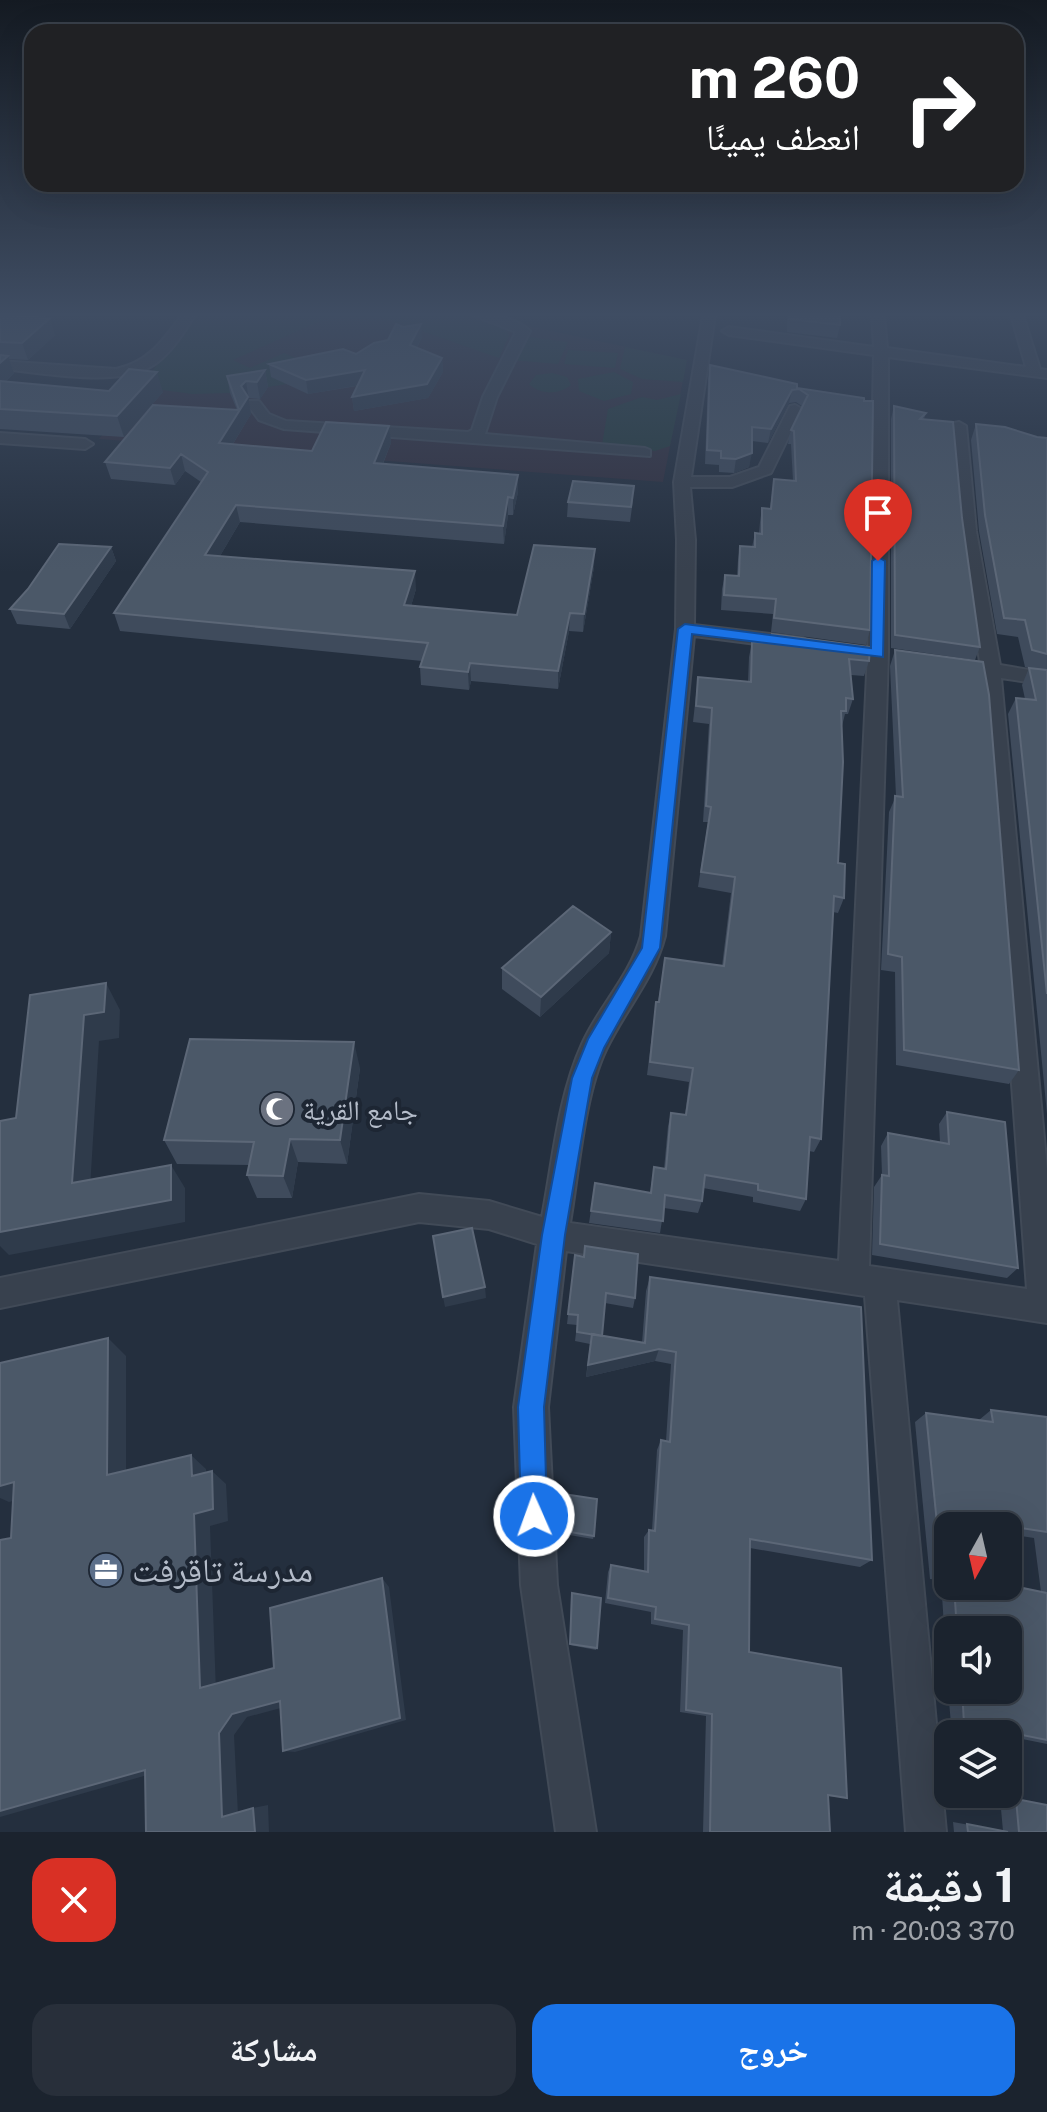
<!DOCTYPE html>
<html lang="ar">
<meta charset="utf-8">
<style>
:root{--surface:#1b232e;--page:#282f3a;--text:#f1f3f6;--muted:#a0a4aa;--line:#39404a;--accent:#1a73e8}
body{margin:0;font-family:"Public Sans","Noto Naskh Arabic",sans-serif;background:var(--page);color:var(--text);direction:rtl;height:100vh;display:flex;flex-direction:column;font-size:30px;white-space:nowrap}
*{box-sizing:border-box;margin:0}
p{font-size:26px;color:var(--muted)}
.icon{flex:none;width:44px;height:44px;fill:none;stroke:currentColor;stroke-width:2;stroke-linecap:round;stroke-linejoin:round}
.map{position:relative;height:1832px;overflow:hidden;direction:ltr}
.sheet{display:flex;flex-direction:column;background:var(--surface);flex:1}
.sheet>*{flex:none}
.top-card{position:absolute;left:24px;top:24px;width:1000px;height:168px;border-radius:24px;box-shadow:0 8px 32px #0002,0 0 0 2px var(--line);direction:rtl;background:#202124;color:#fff;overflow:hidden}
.needle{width:52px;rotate:188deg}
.controls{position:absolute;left:934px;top:1512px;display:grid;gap:16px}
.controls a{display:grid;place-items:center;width:88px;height:88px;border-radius:16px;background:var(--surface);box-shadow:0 8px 32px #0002,0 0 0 2px var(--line);font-size:40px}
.pin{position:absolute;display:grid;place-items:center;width:68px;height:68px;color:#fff;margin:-82px -34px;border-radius:50% 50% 50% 0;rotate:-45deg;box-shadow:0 0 8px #0007}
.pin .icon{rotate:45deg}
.me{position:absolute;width:88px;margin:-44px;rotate:358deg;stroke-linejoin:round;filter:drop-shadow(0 0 6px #0008)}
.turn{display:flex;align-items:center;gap:28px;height:168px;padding:0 32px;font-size:36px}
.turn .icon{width:104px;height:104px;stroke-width:2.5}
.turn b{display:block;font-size:56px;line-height:68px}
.round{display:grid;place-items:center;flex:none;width:84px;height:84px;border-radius:24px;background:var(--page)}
.head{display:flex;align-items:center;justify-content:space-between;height:136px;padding:0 32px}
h1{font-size:48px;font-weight:700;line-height:60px}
.button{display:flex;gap:16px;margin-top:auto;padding:16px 32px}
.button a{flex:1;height:92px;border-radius:24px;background:var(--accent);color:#fff;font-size:32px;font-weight:700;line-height:92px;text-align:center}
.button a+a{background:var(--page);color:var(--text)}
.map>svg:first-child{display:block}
</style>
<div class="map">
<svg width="1047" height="1832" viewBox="0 0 1047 1832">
<rect width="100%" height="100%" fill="#242f3e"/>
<path fill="#32303f" d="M196,315H478L687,360L663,482L99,439Z"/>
<path fill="#263c3f" d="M196,315H333L233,360L250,368L284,353L312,365L299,382L230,393L192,394L140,387Z
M376,315H459L504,326L509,336L499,358Z
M521,336L568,342L558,364L511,360Z
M625,347L687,360L683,382L642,379L620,369Z
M568,350L618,353L615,368L564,364Z
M614,372L633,382L631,394L604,401L579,391L578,379Z
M552,373L567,377L571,385C559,395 540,395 529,384L536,375Z
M681,394L670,446L655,451L602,445L608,409L642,397L657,400Z"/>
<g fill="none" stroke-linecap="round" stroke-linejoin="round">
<g stroke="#414a57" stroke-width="4">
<path id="minor" d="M182,315H195C184,332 172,352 155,364C119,389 42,372 0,369V361L116,369C149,362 163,340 182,315Z
M473,315C494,315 514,316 530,331L497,397L485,434L645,448L650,450V456L284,429L259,420L247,404L249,401H259L269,414L286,421L468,432L472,430L483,397L516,332Z
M703,315H715L691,477H730L759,467L790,406L795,405L802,409L771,473L732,487H690L695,540L694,625L803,638L812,644L803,650L694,636L665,936C654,979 625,1010 606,1050C584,1096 579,1171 570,1223L839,1261L868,653L874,355L729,335L722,331L729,327L874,347L872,315H884L887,348L1026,367L1011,315H1023L1040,369L1047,370V378L888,357V653L869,1266L1027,1289L982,675L971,672L968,668L971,664L980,662L960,531L954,423L959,422L966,426L976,531L1000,665L1047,673V685L1001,678L1047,1170V1323L897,1300L946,1832H906L865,1296L566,1251L548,1407L557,1585L596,1832H556L521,1585L514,1407L537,1244L489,1229L419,1222L0,1308V1278L419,1194L489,1201L542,1217C553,1160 558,1097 582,1044C599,1006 630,976 641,936L676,629L677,540L674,482Z
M0,433L85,439L93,444L85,449L0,443Z"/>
</g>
<use href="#minor" fill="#38414e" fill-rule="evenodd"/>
</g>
<path fill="#3f4b5c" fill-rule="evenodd" d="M0,315L55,335L28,360L9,359L14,373L5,382L109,391L163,392L124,437L0,429Z
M787,315H840V325L837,338L787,332Z
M422,337L417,348L442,358L443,372L428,398L354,411L352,397L357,386L308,394L271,377L269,364L356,354Z
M710,365L797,388L864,398L870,630L866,645L771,632L773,614L721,610L722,589L725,575L737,576L738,560L740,546L752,547L755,533L759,534L760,522L762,508H770L774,479L793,481L791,444H788L791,430L802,406L796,402L789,403L768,443L752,441L749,467L734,473L719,472V465L705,464L708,379Z
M265,370L268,387L260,399L249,398L248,399L251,414L233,444L312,451L389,426L391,443L383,464L518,475V492L513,515H508L504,544L240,522L220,556L416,589L411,606L517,615L594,567L583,632L569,631L558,689L471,681L469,690L421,685L420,667L422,661L120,631L114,613L201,482L185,471L175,485L111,479L105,462L237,410L230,393L227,376Z
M894,406L926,413L924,419L962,518L980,647L975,660L891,648V419Z
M976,424L1037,437L1047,438V1114L1008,714L1016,698L1025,699L1022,685L1029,668L1032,669L1025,667L1018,637L997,634L979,531L971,440Z
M633,500L630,522L567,517L568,502Z
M111,547L116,561L70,629L17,624L10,609Z
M772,634L869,661L864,676L851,675L853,699L848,714H845L842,726L838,863L844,898L838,913L833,912L821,1139L814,1152L809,1151L806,1199L800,1211L753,1202V1197L703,1188L702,1201L698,1213L664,1208L660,1233L589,1223L595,1183L650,1193L654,1167L664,1169L668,1126L671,1113L685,1115L689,1082L647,1075L656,1002H658L665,958L722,966L731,893L698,887L708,822H703L709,724L693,722L698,677L748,682L749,657L752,642L770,643Z
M895,650L1019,1070L1009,1084L896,1065L895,972L881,970L889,812L896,796L890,666Z
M611,932L609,953L540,1017L502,989V968Z
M360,1068L347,1164L298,1162L292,1198H257L247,1175L249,1165L177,1164L164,1140Z
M947,1112L1018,1268L1007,1278L872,1255L874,1187L882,1175L881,1146L888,1133L940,1142L939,1124Z
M575,1255L584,1257L635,1298L633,1308L605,1303L602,1336L642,1343L646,1291L650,1277L872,1560L860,1567L750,1548L749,1652L847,1798L829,1796L830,1832H703L706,1716L680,1712L683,1630L651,1624V1612L605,1603L608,1572L611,1565L644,1571V1537L649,1530H652L657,1450L661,1440L666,1441L671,1364L655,1361L586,1377L590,1344L575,1341L577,1325L567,1324Z
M991,1410L1047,1417V1744L1008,1736V1734H997L951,1724L948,1690H1008V1630H948V1688L941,1580L930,1579L915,1422L926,1413L979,1420ZM948,1526H1008V1534L1034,1538L1041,1592L1008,1586H948Z
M557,1496L594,1536L593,1539L557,1533Z
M571,1595L597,1648L596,1650L570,1645Z
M1000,1798L1016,1799L1047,1832H954L953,1822L1003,1831Z"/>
<path fill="#2f3b4b" d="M50,318L55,335L28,360L22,343Z
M421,324L422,337L411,358L410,345Z
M8,356L14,373L0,386V363Z
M442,358L443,372L428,398L354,411L352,397Z
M265,370L268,387L260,399L257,382Z
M365,370L366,384L308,394L306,380Z
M157,372L163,392L124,437L117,416Z
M246,381L251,414L223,460L219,443L244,402L241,386Z
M792,390L789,403L768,443L771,429Z
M389,426L391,443L376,480L374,463Z
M752,453L749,467L734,473L736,459Z
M181,454L185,471L175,485L170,468Z
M518,475V492L513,515V498Z
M508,497V515L504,544L503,526Z
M236,505L240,522L210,573L205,555Z
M111,547L116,561L70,629L64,614Z
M595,549L594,567L583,632L584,614Z
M415,571L416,589L406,623L404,605Z
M570,613L569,631L558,689V671Z
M470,663L471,681L469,690L468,672Z
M611,932L609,953L540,1017L541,997Z
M106,983L120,1010L119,1038L99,1041L89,1205L72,1183L84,1015Z
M354,1042L360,1068L347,1164L340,1140Z
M290,1139L298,1162L292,1198L283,1176Z
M171,1165L185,1188V1222L9,1255L0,1246V1232Z
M485,1287L486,1298L445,1307L443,1297Z
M108,1338L126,1356V1488L107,1475Z
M659,1349L655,1361L586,1377L588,1365Z
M191,1455L206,1469L207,1489L192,1476Z
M212,1471L226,1484L228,1521L210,1526L216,1692L200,1688L194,1514Z
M14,1482L37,1495L9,1502L0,1498V1486Z
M382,1578L389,1587L406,1720L295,1752L283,1751Z
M280,1701L292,1705L247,1717L234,1735L238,1814L222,1817L219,1733L232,1714Z
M145,1770H165L0,1817V1811Z
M268,1805L269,1832H255L253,1808Z"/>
<path fill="#4b5868" stroke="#5c6777" stroke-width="2" d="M0,315H10L50,318L22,343L0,342Z
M789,315H840V325L789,319Z
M396,324L403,327L421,324L410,345L442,358L427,384L352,397L365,370L306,380L269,364L343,349L356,354L374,343L388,340Z
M0,355L8,356L0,363Z
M710,365L797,384V388L864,398V401H873L870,630L774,618L776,599L724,595L725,575L739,576L740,546L755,547V533L762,534V508L771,509L774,479L796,481L794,431L791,430L808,395L799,389L792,390L771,429L752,427V453L736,459L721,458V451L707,450Z
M129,369L157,372L117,416L0,409V381L109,391Z
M265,370L257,382L246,381L241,386L248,397L219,443L312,451L326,422L389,426L374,463L518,475L513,498L508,497L503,526L236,505L205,555L415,571L404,605L517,615L534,545L595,549L584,614L570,613L558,671L470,663L468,672L420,667L428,643L114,613L208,472L181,454L170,468L105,462L153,405L239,410L227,376Z
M894,406L926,413L920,419L953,422L962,518L980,647L895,635Z
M976,424L1005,427L1037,437L1047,438V654L1032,650L1025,620L1004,618L985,515Z
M573,481L634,486L631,507L568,502Z
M59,544L111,547L64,614L10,609L28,589Z
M772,634L870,647L869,661L849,659L853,699L846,698V711H841L843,762L838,863L845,864L844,898L834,896L821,1139L810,1137L806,1199L758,1190V1184L705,1175L702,1201L665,1195L663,1221L591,1211L595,1183L651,1193L654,1167L666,1169L671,1113L686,1115L693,1068L650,1062L656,1002H659L665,958L724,966L735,877L701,872L711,807L706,806L712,708L696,706L698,677L751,682L752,642L771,643Z
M895,650L983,662L989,695L1019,1070L904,1050L902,957L888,954L895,796L903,797Z
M1029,668L1047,670V994L1016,698L1036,700Z
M573,906L611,932L541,997L502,968Z
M106,983L104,1012L84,1015L72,1183L171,1165V1200L0,1232V1121L16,1118L30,995Z
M190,1039L354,1042L340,1140L290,1139L283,1176L247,1175L254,1142L164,1140Z
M947,1112L1005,1122L1018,1268L880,1244L882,1175L889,1176L888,1133L949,1144Z
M472,1228L485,1287L443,1297L433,1236Z
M585,1246L638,1254L635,1298L606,1293L602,1336L577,1332L578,1315L568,1314L575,1255L584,1257Z
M650,1277L861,1307L872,1560L750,1539L749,1652L841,1668L847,1798L828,1795L830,1832H710L712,1714L686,1710L689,1625L655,1619L656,1607L608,1598L611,1565L648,1572L649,1530L655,1531L661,1440L670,1442L676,1352L659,1349L588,1365L592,1334L645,1343Z
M108,1338L107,1475L191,1455L192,1476L212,1471L213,1509L194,1514L200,1688L274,1668L270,1608L382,1578L400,1718L283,1751L280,1701L232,1714L219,1733L222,1817L253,1808L255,1832H146L145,1770L0,1811V1540L11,1538L14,1482L0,1486V1363Z
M991,1410L1047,1417V1532L996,1524V1526H948V1574H942L926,1413L993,1422Z
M557,1493L597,1499L594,1536L558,1530Z
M1008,1585L1047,1593V1740L964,1723L962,1690H1008V1630H957L954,1586Z
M572,1593L601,1598L597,1648L570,1644Z
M1016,1799L1047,1805V1832H1019Z
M967,1824L1008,1832H968Z"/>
<linearGradient id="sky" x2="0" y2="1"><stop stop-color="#141a22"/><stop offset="0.55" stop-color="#3f4d63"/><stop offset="1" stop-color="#3f4d63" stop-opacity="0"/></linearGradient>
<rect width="1047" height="572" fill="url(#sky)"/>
<path fill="#1a73e8" stroke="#114b97" stroke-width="2" d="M878,557L885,561L883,657L692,634L660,948L604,1048L592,1078L565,1235L544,1407L547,1516L543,1525L534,1529L525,1525L521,1516L518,1407L542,1235L572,1078L588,1039L642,948L678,629L685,624L871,648L872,561Z"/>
<defs>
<g id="mosque-disc" transform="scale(1.8)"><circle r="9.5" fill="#6b7280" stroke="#1d2633"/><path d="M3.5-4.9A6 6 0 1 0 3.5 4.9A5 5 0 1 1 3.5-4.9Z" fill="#fff"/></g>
<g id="office-disc" transform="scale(1.8)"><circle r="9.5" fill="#5c6f8a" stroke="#1d2633"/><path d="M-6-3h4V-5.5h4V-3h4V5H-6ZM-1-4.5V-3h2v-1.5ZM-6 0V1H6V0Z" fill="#fff"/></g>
</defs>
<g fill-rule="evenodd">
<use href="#mosque-disc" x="277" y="1109"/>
<use href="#office-disc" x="106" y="1570"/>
</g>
<g text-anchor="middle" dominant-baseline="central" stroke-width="8" stroke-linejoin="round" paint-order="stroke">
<g font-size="28" fill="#b4bcc9" stroke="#1d2633" text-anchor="start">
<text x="303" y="1109">جامع القرية</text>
</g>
<g font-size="34" fill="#b4bcc9" stroke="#1d2633" text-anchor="start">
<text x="132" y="1570">مدرسة تاقرفت</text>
</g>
</g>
</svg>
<div class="controls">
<a><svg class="needle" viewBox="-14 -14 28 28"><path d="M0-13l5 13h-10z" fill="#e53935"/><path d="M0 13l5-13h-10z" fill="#a0a4aa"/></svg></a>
<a><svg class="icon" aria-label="sound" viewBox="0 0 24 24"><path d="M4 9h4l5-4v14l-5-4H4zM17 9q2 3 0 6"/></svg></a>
<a><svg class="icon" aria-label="layers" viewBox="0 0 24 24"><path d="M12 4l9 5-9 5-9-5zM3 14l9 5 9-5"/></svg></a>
</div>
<div class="pin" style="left:878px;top:561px;background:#d93025"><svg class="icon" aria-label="arrive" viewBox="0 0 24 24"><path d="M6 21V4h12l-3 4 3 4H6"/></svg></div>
<svg class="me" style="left:534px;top:1516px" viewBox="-20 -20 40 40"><circle r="17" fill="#1a73e8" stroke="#fff" stroke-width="3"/><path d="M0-11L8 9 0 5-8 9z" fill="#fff"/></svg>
<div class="top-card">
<div class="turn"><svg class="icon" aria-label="right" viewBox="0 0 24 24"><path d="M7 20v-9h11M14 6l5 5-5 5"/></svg><div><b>260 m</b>انعطف يمينًا</div></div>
</div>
</div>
<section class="sheet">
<div class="head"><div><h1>1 دقيقة</h1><p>370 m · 20:03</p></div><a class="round" style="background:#d93025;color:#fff"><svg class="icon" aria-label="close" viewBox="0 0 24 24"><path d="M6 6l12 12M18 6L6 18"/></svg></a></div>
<div class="button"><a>خروج</a><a>مشاركة</a></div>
</section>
